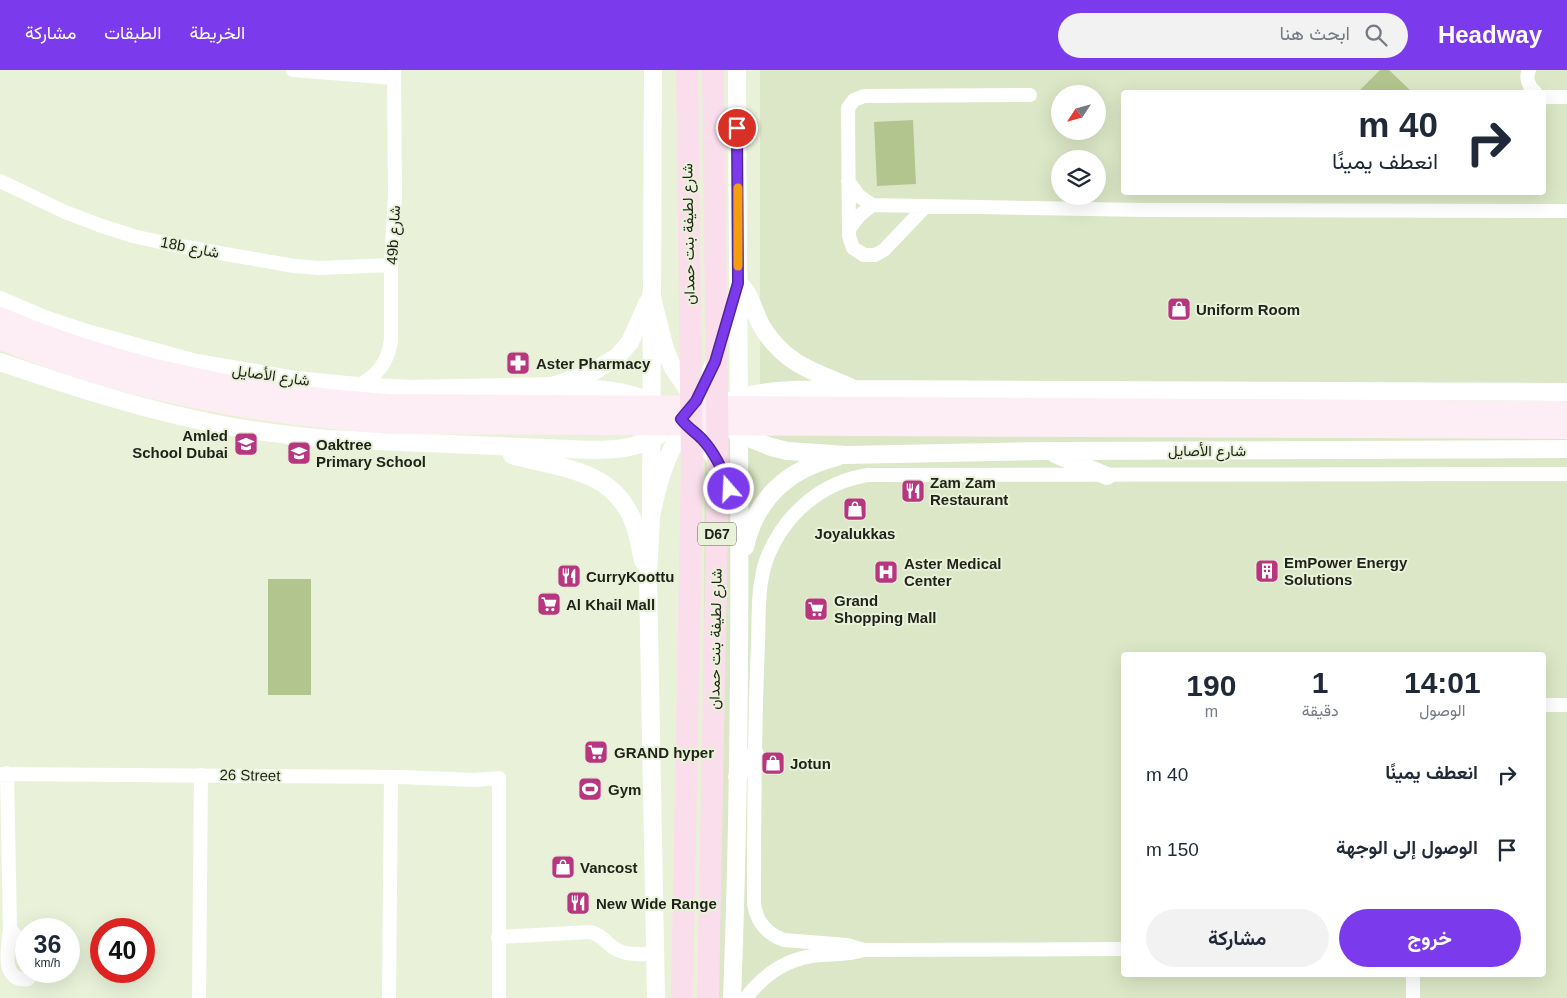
<!DOCTYPE html>
<html lang="ar">
<meta charset="utf-8">
<style>
:root{--surface:#fff;--page:#f2f2f3;--text:#1f2937;--muted:#747a83;--accent:#7c3aed}
body{margin:0;font-family:Arial,Vazirmatn,sans-serif;background:var(--page);color:var(--text);direction:rtl;height:100vh;display:flex;flex-direction:column;font-size:19px;white-space:nowrap}
*{box-sizing:border-box;margin:0}
p{font-size:16px;color:var(--muted)}
.icon{flex:none;width:28px;height:28px;fill:none;stroke:currentColor;stroke-width:2;stroke-linecap:round;stroke-linejoin:round}
.map{position:relative;flex:1;overflow:hidden;direction:ltr}
.drawer{position:absolute;left:1121px;top:582px;width:425px;height:325px;display:flex;flex-direction:column;background:var(--surface);border-radius:5px;box-shadow:0 5px 20px #0002;direction:rtl}
.drawer>*{flex:none}
.top-card{position:absolute;left:1121px;top:20px;width:425px;height:105px;border-radius:5px;box-shadow:0 5px 20px #0002;direction:rtl;background:#fff;color:var(--text);overflow:hidden}
.needle{width:32px;rotate:234deg}
.buttons{position:absolute;left:1051px;top:15px;display:grid;gap:10px}
.buttons a{display:grid;place-items:center;width:55px;height:55px;border-radius:50%;background:var(--surface);box-shadow:0 5px 20px #0002;font-size:25px}
.speed{position:absolute;left:15px;top:848px;display:flex;gap:10px;font-size:25px;font-weight:700;text-align:center}
.speed>*{display:grid;place-content:center;width:65px;height:65px;border-radius:50%;background:var(--surface);box-shadow:0 5px 20px #0002;line-height:1}
.speed small{font-size:12px;font-weight:400}
.speed .limit{border:8px solid #d22;background:#fff;color:#111}
.pin{position:absolute;display:grid;place-items:center;width:42px;height:42px;color:#fff;margin:-21px;border:2px solid #fff;border-radius:50%;box-shadow:0 1px 5px #0007}
.me{position:absolute;width:55px;margin:-28px;rotate:341deg;stroke-linejoin:round;filter:drop-shadow(0 0 4px #0008)}
.turn{display:flex;align-items:center;gap:18px;height:105px;padding:0 25px;font-size:22px}
.turn .icon{width:65px;height:65px;stroke-width:2.5}
.turn b{display:block;font-size:35px;line-height:42px}
.eta{display:flex;justify-content:space-evenly;align-items:center;height:85px;text-align:center}
.eta b{font-size:30px;font-weight:700;line-height:35px}
.primary-button{display:flex;gap:10px;margin-top:auto;padding:10px 25px}
.primary-button a{flex:1;height:58px;border-radius:30px;background:var(--accent);color:#fff;font-size:20px;font-weight:700;line-height:58px;text-align:center}
.primary-button a+a{background:var(--page);color:var(--text)}
ul{padding:0;list-style:none}
li{display:flex;align-items:center;gap:15px;height:75px;padding:0 25px}
li div{flex:1}
li b{display:block;font-size:19px}
li em{font-style:normal}
header{display:flex;align-items:center;gap:30px;box-sizing:border-box;height:70px;padding:0 25px;background:var(--accent);color:#fff}
header strong{font-size:24px}
nav{display:flex;gap:28px;margin-inline-start:auto;font-size:18px}
.search{width:350px;height:45px;background:var(--page);display:flex;align-items:center;gap:12px;box-sizing:border-box;padding:0 18px;border-radius:28px;color:var(--muted);font-size:19px}
.map>svg:first-child{display:block}
</style>
<header>
<strong>Headway</strong>
<div class="search"><svg class="icon" aria-label="search" viewBox="0 0 24 24"><circle cx="10" cy="10" r="6"/><path d="M15 15l6 6"/></svg>ابحث هنا</div>
<nav><a>الخريطة</a><a>الطبقات</a><a>مشاركة</a></nav>
</header>
<div class="map">
<svg width="1567" height="928" viewBox="0 0 1567 928">
<rect width="100%" height="100%" fill="#e9f2d9"/>
<path fill="#dbe7c6" fill-rule="evenodd" d="M760,0H1567V928H702L705,354H760ZM1124,22H1544V122H1124ZM1060,24H1098V61H1060ZM1060,89H1098V126H1060ZM1124,585H1544V905H1124Z"/>
<path fill="#b3c58e" d="M1380,0H1389L1412,22H1358Z
M913,50L916,114L877,116L874,52Z
M268,509H311V625H268Z"/>
<g fill="none" stroke-linecap="round" stroke-linejoin="round">
<path stroke="#fff" stroke-width="14" d="M293,0L394,8
M1529,0C1525,8 1529,17 1535,22
M1544,27H1567
M0,111L65,142L99,155L133,166L169,174L294,196L319,198L391,195
M848,111L859,126L872,135L1145,140L1567,141
M925,137L884,180L875,185H864L853,178L849,166L848,38L854,30L864,26L1030,25
M849,159L859,146L872,135
M357,316C377,306 388,293 391,270V195L395,125L394,0
M1544,635H1567
M7,703L10,859
M0,704L399,707L475,710L499,708V928
M498,867L590,862C601,864 605,872 614,878C626,886 641,884 655,884
M26,876L10,859C8,878 0,912 28,909L34,901
M864,880L847,875L784,870C767,864 757,853 754,834C754,748 754,661 758,575C759,547 757,515 767,488C784,445 821,412 868,405L1567,404
M1413,905V928
M199,928L201,705
M389,928L391,707
M746,928C765,903 789,887 821,885C836,884 850,885 864,880L1124,879"/>
<path stroke="#fff" stroke-width="18" d="M653,0L651,446L648,508L656,928
M738,213C751,223 754,243 762,257C785,294 812,301 850,317
M651,224L665,279L673,298L693,327
M0,230L47,250L90,264L192,292L296,310L357,316L410,319L552,316L591,303L618,286L630,272L648,232
M0,292C65,314 131,336 198,350C241,360 284,365 327,369L593,380C617,380 638,378 659,365
M561,318C593,318 626,319 655,334
M722,334C764,316 810,320 855,319L1567,322
M690,339L706,312L715,292
M685,354L701,368L720,395
M723,354L739,364L771,377L787,381L847,385L1047,381L1567,379
M1055,384L1107,406
M512,385C558,398 608,398 631,446C638,460 640,477 643,491
M651,446C657,416 669,367 695,350
M745,477C756,428 788,399 837,387
M737,707L755,684
M732,928C744,619 738,309 737,0"/>
<path stroke="#fdeef5" stroke-width="20" d="M0,247C123,300 255,325 388,334L1567,341
M0,269C123,321 257,345 390,354L1567,359"/>
<path stroke="#fadeeb" stroke-width="22" d="M682,928L692,397L687,0
M708,928L718,406L713,0"/>
</g>
<g fill="none" stroke-linecap="round" stroke-linejoin="round">
<g stroke="#51269a" stroke-width="12">
<path id="route" d="M729,419C723,400 715,383 702,369C695,362 687,357 681,349L696,331L715,292L738,213L737,58"/>
</g>
<use href="#route" stroke="#7c3aed" stroke-width="9"/>
<path stroke="#f59e0b" stroke-width="9" d="M738,118V196"/>
</g>
<defs>
<g id="shop-square" transform="scale(1.25)"><rect x="-9" y="-9" width="18" height="18" rx="4" fill="#b83680" stroke="#e9f2d9"/><path d="M-5-2.5h2.3a2.7 3.5 0 0 1 5.4 0H5L5.5 6h-11ZM-1.5-2.5h3a1.5 2.3 0 0 0-3 0Z" fill="#fff"/></g>
<g id="pharmacy-square" transform="scale(1.25)"><rect x="-9" y="-9" width="18" height="18" rx="4" fill="#b83680" stroke="#e9f2d9"/><path d="M-2-6h4v4h4v4h-4v4h-4v-4h-4v-4h4Z" fill="#fff"/></g>
<g id="school-square" transform="scale(1.25)"><rect x="-9" y="-9" width="18" height="18" rx="4" fill="#b83680" stroke="#e9f2d9"/><path d="M0-5L7-2L0 1L-7-2ZM-4 1L0 2.5L4 1V4Q0 6-4 4Z" fill="#fff"/></g>
<g id="restaurant-square" transform="scale(1.25)"><rect x="-9" y="-9" width="18" height="18" rx="4" fill="#b83680" stroke="#e9f2d9"/><path d="M-5-6h1v4h1v-4h1v4h1v-4h1v5L-1.5 .5V6h-2V.5L-5-1ZM5-6V6H3V1.5H1.5Q1.5-4 5-6Z" fill="#fff"/></g>
<g id="building-square" transform="scale(1.25)"><rect x="-9" y="-9" width="18" height="18" rx="4" fill="#b83680" stroke="#e9f2d9"/><path d="M-4-6H4V6H1V3H-1V6H-4ZM-2.5-4.3h1.7v1.8h-1.7ZM.8-4.3h1.7v1.8H.8ZM-2.5-1h1.7V.8h-1.7ZM.8-1h1.7V.8H.8Z" fill="#fff"/></g>
<g id="hospital-square" transform="scale(1.25)"><rect x="-9" y="-9" width="18" height="18" rx="4" fill="#b83680" stroke="#e9f2d9"/><path d="M-5-5h3v3.5h4V-5h3V5h-3V1.5h-4V5h-3Z" fill="#fff"/></g>
<g id="supermarket-square" transform="scale(1.25)"><rect x="-9" y="-9" width="18" height="18" rx="4" fill="#b83680" stroke="#e9f2d9"/><path d="M-6-5.5h2.5l.6 2H6L4.5 2H-2.5L-4.4-4H-6ZM-1.5 3.2a1.3 1.3 0 1 0 .1 0ZM3 3.2a1.3 1.3 0 1 0 .1 0Z" fill="#fff"/></g>
<g id="stadium-square" transform="scale(1.25)"><rect x="-9" y="-9" width="18" height="18" rx="4" fill="#b83680" stroke="#e9f2d9"/><path d="M0-5a6.5 5 0 1 0 0 10a6.5 5 0 1 0 0-10ZM-3.5-1.8h7v3.6h-7Z" fill="#fff"/></g>
</defs>
<g fill-rule="evenodd">
<use href="#shop-square" x="1179" y="239"/>
<use href="#pharmacy-square" x="518" y="293"/>
<use href="#school-square" x="246" y="374"/>
<use href="#school-square" x="299" y="383"/>
<use href="#restaurant-square" x="913" y="421"/>
<use href="#shop-square" x="855" y="439"/>
<use href="#building-square" x="1267" y="501"/>
<use href="#hospital-square" x="886" y="502"/>
<use href="#restaurant-square" x="569" y="506"/>
<use href="#supermarket-square" x="549" y="534"/>
<use href="#supermarket-square" x="816" y="539"/>
<use href="#supermarket-square" x="596" y="682"/>
<use href="#shop-square" x="773" y="693"/>
<use href="#stadium-square" x="590" y="719"/>
<use href="#shop-square" x="563" y="797"/>
<use href="#restaurant-square" x="578" y="833"/>
</g>
<g text-anchor="middle" dominant-baseline="central" stroke-width="4" stroke-linejoin="round" paint-order="stroke">
<rect fill="#e9f2d9" stroke="#5c6053" stroke-width="1" x="698" y="452.5" width="38" height="23" rx="4"/>
<g font-size="14" font-weight="bold" fill="#1f2219">
<text x="717" y="464">D67</text>
</g>
<g font-size="15" fill="#1f2219" stroke="#e9f2d9">
<text transform="translate(688 164) rotate(-91)">شارع لطيفة بنت حمدان</text>
<text transform="translate(393 165) rotate(-87)">49b شارع</text>
<text transform="translate(190 177) rotate(11)">18b شارع</text>
<text transform="translate(271 305) rotate(8)">شارع الأصايل</text>
<text x="1207" y="380">شارع الأصايل</text>
<text transform="translate(715 569) rotate(-89)">شارع لطيفة بنت حمدان</text>
<text transform="translate(250 705) rotate(1)">26 Street</text>
</g>
<g font-size="15" font-weight="bold" fill="#1f2219" stroke="#e9f2d9" text-anchor="start">
<text x="1196" y="239">Uniform Room</text>
<text x="536" y="293">Aster Pharmacy</text>
<text x="228" y="365" text-anchor="end">Amled<tspan x="228" dy="17">School Dubai</tspan></text>
<text x="316" y="374">Oaktree<tspan x="316" dy="17">Primary School</tspan></text>
<text x="930" y="412">Zam Zam<tspan x="930" dy="17">Restaurant</tspan></text>
<text x="855" y="463" text-anchor="middle">Joyalukkas</text>
<text x="1284" y="492">EmPower Energy<tspan x="1284" dy="17">Solutions</tspan></text>
<text x="904" y="493">Aster Medical<tspan x="904" dy="17">Center</tspan></text>
<text x="586" y="506">CurryKoottu</text>
<text x="834" y="530">Grand<tspan x="834" dy="17">Shopping Mall</tspan></text>
<text x="566" y="534">Al Khail Mall</text>
<text x="614" y="682">GRAND hyper</text>
<text x="790" y="693">Jotun</text>
<text x="608" y="719">Gym</text>
<text x="580" y="797">Vancost</text>
<text x="596" y="833">New Wide Range</text>
</g>
</g>
</svg>
<div class="buttons">
<a><svg class="needle" viewBox="-14 -14 28 28"><path d="M0-13l5 13h-10z" fill="#e53935"/><path d="M0 13l5-13h-10z" fill="#747a83"/></svg></a>
<a><svg class="icon" aria-label="layers" viewBox="0 0 24 24"><path d="M12 4l9 5-9 5-9-5zM3 14l9 5 9-5"/></svg></a>
</div>
<div class="speed"><div>36<small>km/h</small></div><div class="limit">40</div></div>
<div class="pin" style="left:737px;top:58px;background:#d93025"><svg class="icon" aria-label="arrive" viewBox="0 0 24 24"><path d="M6 21V4h12l-3 4 3 4H6"/></svg></div>
<svg class="me" style="left:729px;top:419px" viewBox="-20 -20 40 40"><circle r="17" fill="#7c3aed" stroke="#fff" stroke-width="3"/><path d="M0-11L8 9 0 5-8 9z" fill="#fff"/></svg>
<div class="top-card">
<div class="turn"><svg class="icon" aria-label="right" viewBox="0 0 24 24"><path d="M7 20v-9h11M14 6l5 5-5 5"/></svg><div><b>40 m</b>انعطف يمينًا</div></div>
</div>
<section class="drawer">
<div class="eta">
<div><b>14:01</b><p>الوصول</p></div>
<div><b>1</b><p>دقيقة</p></div>
<div><b>190</b><p>m</p></div>
</div>
<ul>
<li><svg class="icon" aria-label="right" viewBox="0 0 24 24"><path d="M7 20v-9h11M14 6l5 5-5 5"/></svg><div><b>انعطف يمينًا</b></div><em>40 m</em></li>
<li><svg class="icon" aria-label="arrive" viewBox="0 0 24 24"><path d="M6 21V4h12l-3 4 3 4H6"/></svg><div><b>الوصول إلى الوجهة</b></div><em>150 m</em></li>
</ul>
<div class="primary-button"><a>خروج</a><a>مشاركة</a></div>
</section>
</div>
